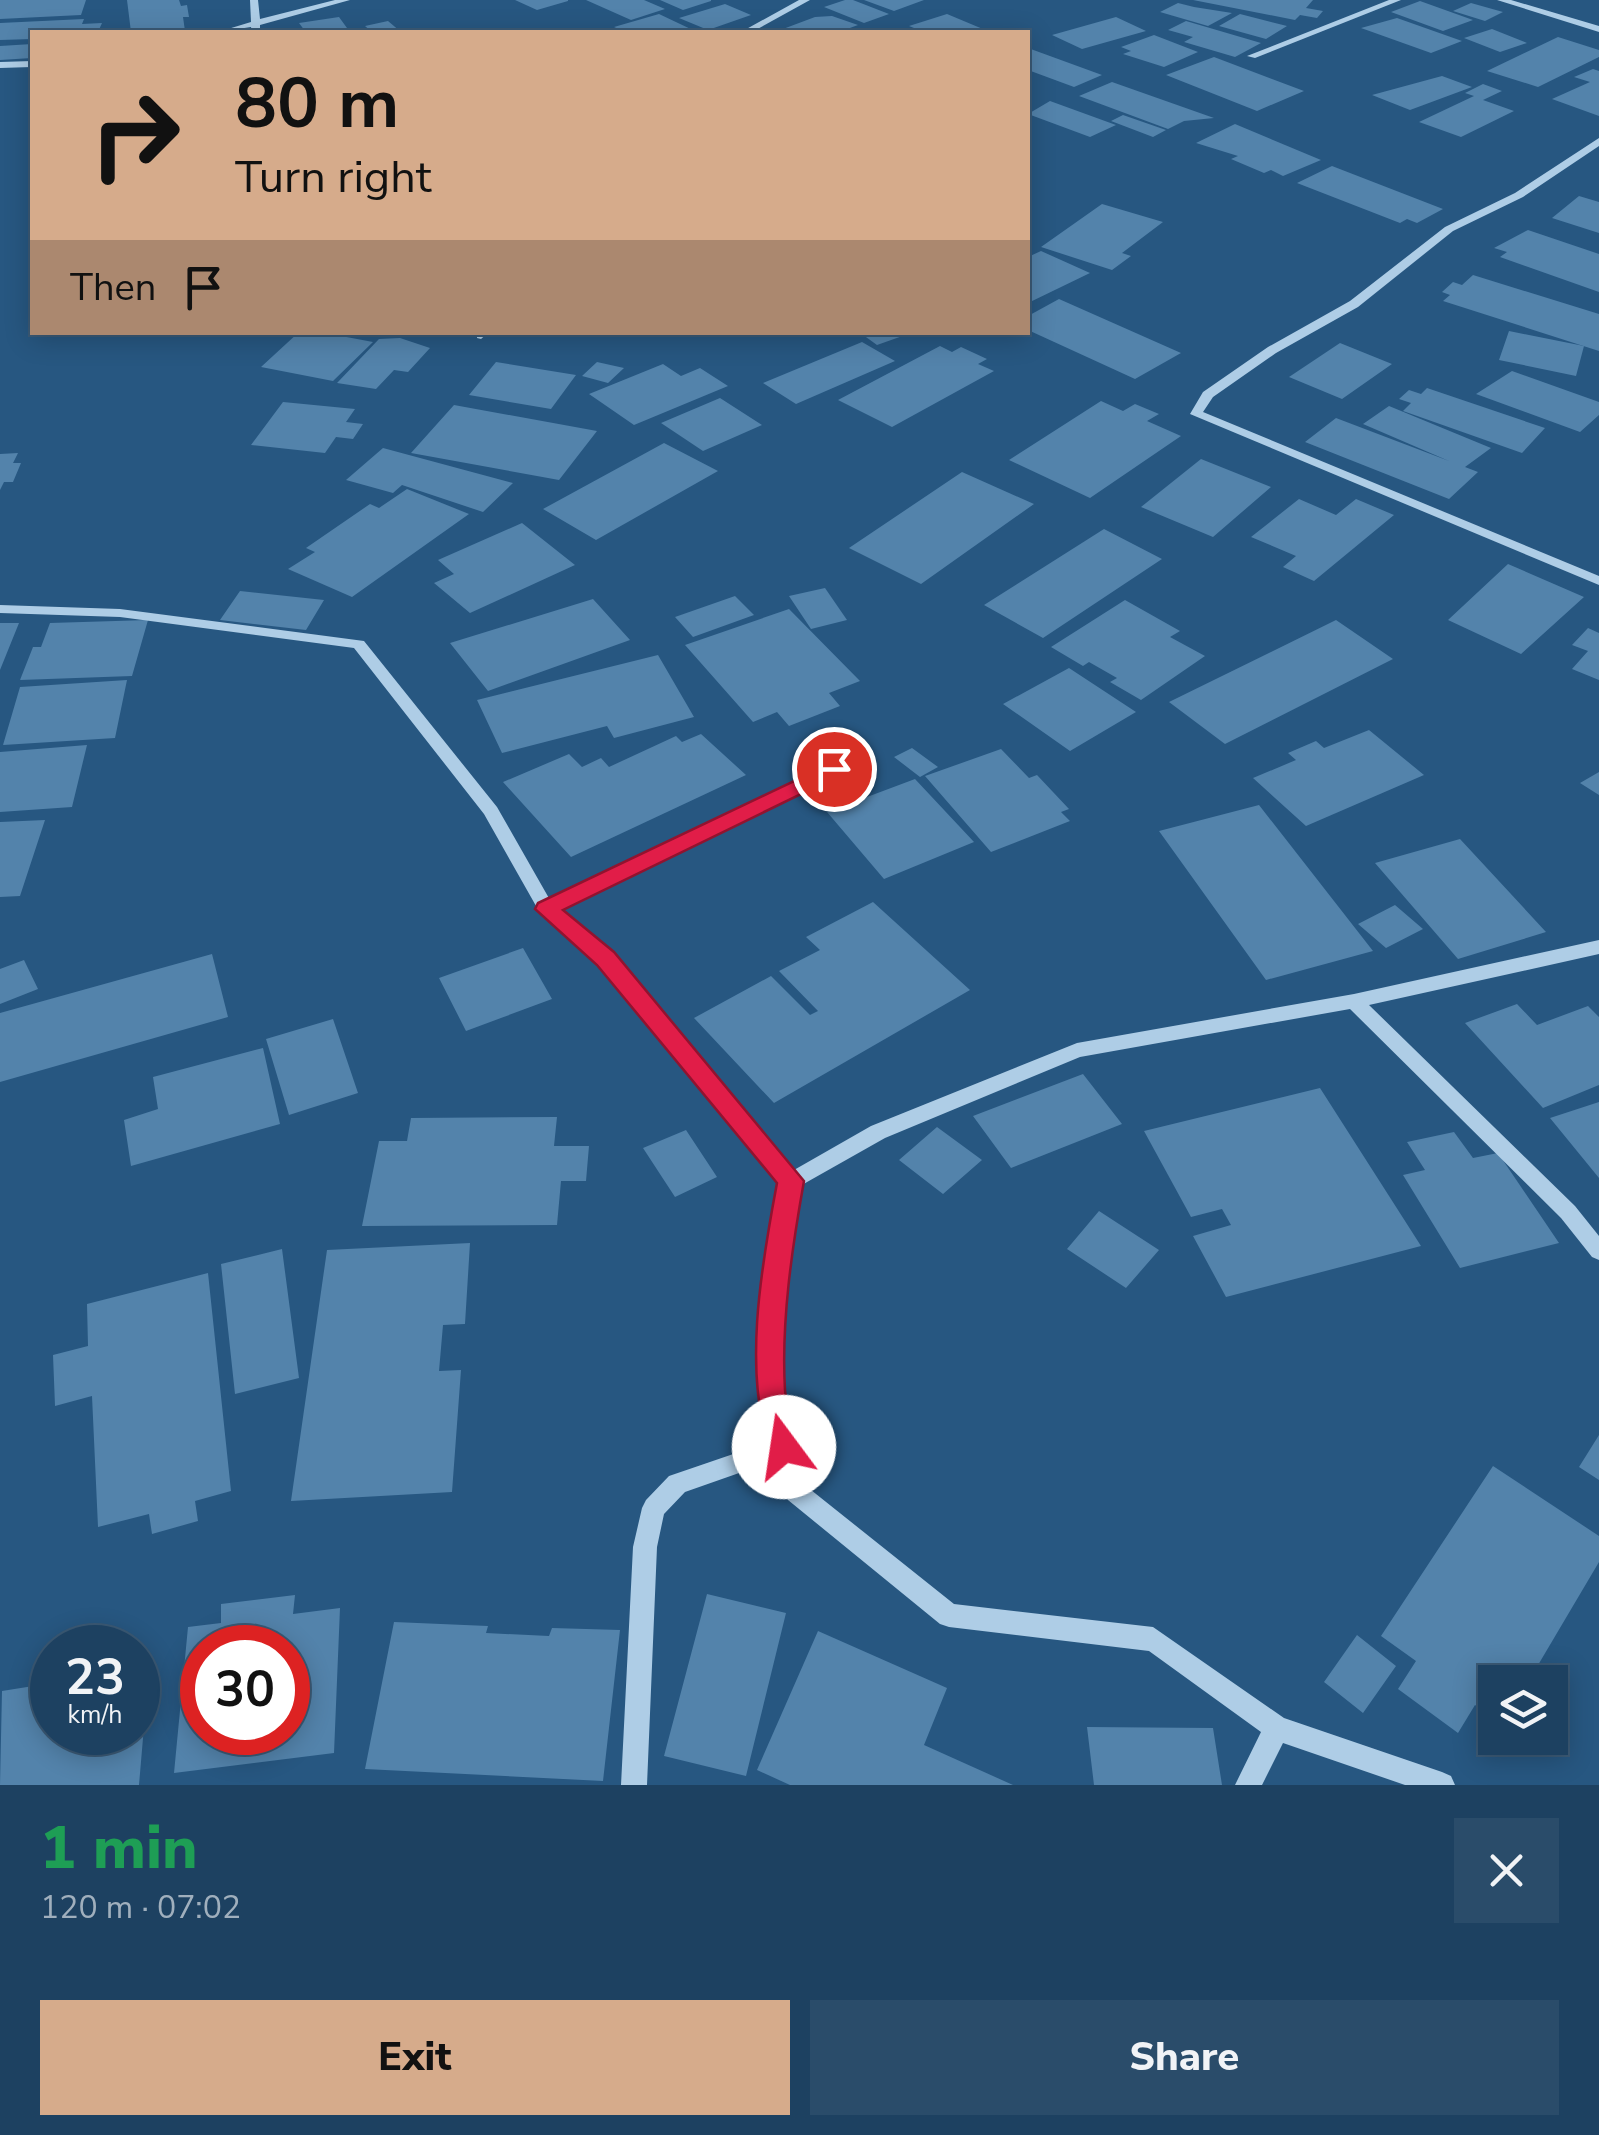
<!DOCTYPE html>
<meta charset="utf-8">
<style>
:root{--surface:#1d4161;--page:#2a4c6a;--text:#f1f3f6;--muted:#a0afbd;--line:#3b5a76;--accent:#d6ab8b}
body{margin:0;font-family:"Nunito Sans",sans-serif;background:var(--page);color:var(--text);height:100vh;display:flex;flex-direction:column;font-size:38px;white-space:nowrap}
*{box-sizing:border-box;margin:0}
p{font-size:32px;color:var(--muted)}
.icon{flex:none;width:55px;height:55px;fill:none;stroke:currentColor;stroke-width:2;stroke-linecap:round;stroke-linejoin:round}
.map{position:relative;height:1785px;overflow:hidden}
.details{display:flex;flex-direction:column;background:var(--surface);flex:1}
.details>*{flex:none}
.top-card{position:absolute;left:30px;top:30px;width:1000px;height:305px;border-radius:0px;box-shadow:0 5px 25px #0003,0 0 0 2px var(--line);background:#d6ab8b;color:#111;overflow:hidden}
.buttons{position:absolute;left:1478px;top:1665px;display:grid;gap:20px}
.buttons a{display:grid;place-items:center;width:90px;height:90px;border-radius:0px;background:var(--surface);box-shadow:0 5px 25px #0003,0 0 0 2px var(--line);font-size:50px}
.speed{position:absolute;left:30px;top:1625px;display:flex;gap:20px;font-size:50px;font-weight:700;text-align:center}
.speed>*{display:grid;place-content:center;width:130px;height:130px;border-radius:50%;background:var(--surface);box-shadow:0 5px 25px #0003,0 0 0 2px var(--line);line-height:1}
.speed small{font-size:25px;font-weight:400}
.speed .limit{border:15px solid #d22;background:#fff;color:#111}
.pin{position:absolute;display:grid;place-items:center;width:85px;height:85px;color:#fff;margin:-42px;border:5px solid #fff;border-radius:50%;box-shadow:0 2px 10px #0007}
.me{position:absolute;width:110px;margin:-55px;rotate:346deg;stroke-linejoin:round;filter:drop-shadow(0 0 8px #0008)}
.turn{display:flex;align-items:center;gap:35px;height:210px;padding:0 40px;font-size:45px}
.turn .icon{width:130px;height:130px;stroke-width:2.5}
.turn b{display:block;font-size:70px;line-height:85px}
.then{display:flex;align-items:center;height:95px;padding:0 40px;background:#0003;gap:20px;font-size:38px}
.round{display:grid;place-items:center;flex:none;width:105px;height:105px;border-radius:0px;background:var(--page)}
.headline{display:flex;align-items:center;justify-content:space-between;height:170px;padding:0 40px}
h1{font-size:60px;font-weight:800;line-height:75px;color:#1e9e55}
.cta{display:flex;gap:20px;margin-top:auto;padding:20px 40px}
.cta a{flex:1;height:115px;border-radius:0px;background:var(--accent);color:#111;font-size:40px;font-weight:800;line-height:115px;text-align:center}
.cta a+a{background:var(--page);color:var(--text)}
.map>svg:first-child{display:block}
</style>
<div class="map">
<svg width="1599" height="1785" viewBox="0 0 1599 1785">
<rect width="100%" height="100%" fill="#275781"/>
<path fill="#5383ab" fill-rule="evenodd" d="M0,0H86L81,15L0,19Z
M127,0H179L181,6L187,5L189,17H183L185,31L131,32Z
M515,0H568V1L537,10Z
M586,0H644L665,9L631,20Z
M660,0H711V1L683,10Z
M845,0H853L889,14L864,23L824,7Z
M864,0H924L894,11Z
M1193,0H1313L1306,8L1323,11L1317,18L1300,15L1295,20Z
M1420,1L1473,20L1443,31L1391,12Z
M1178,3L1194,7L1232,13L1208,26L1160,12Z
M1471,3L1503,12L1485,21L1453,11Z
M725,4L751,15L708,30L679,18Z
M659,14L697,32H625L614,27Z
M947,14L990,32H924L909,26Z
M1240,14L1287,26L1266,39L1219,26Z
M832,16L858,25L839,32H775L815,17Z
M339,17L347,28L316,32L305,31L299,23Z
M1116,17L1146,31L1082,49L1052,35Z
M1397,18L1462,41L1431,53L1361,28Z
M84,19L82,24L102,23L98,32H32V39L0,40V23Z
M388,21L401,32H372L365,26Z
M1186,21L1261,43L1235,57L1184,42L1193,37L1168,30Z
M1492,29L1527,43L1500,52L1464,38Z
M1154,35L1198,52L1164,67L1123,54L1131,51L1121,47Z
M1558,37L1599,50V57L1538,87L1487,71Z
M32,44V58L0,60V46Z
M1028,48L1102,75L1074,87L1028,70Z
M1214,57L1304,91L1257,111L1166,75Z
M1593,69L1599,71V116L1552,99L1590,82L1574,77Z
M1442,76L1472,87L1410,110L1372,95Z
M1112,82L1214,118L1184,121L1168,129L1079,96Z
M1483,84L1502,91L1483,100L1514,111L1461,137L1419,122L1474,96L1465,93Z
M1050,101L1116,125L1090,137L1028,114Z
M1123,115L1166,130L1153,137L1111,121Z
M1235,124L1321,160L1283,176L1271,170L1264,173L1231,159L1238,156L1196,143Z
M1332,166L1443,209L1417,223L1407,219L1400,223L1297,183Z
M1579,196L1599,202V233L1552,218Z
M1102,204L1163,222L1122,253L1131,256L1112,270L1041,247Z
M1528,230L1599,254V292L1500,257L1507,252L1494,248Z
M1041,251L1090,273L1028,303V257Z
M1473,275L1599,314V351L1443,301L1450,295L1442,292L1453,282L1462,285Z
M1059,299L1181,353L1135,379L1028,330V316Z
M1509,331L1584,346L1576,376L1499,360Z
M299,332H320L373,342L333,381L261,367Z
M859,332H911V333L877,345Z
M400,338L430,348L408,372L394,370L376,389L337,383L379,339Z
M862,342L895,361L796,404L763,383Z
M1340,343L1392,364L1342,399L1289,377Z
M940,346L952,352L961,347L987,359L978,364L994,371L892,427L838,400Z
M496,362L576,375L551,409L469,395Z
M597,362L624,368L608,383L582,376Z
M663,364L681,376L700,368L728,386L634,425L589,394Z
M1512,371L1599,402V415L1580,432L1476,394Z
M1427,388L1545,428L1522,453L1403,411L1411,403L1399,399L1409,390L1421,394Z
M720,398L762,425L703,451L661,423Z
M1101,401L1123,411L1135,404L1159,414L1147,421L1181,436L1090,498L1009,460Z
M283,402L355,409L346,422L363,424L353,439L336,437L325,453L251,445Z
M454,405L597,431L559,480L411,453Z
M1389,406L1491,448L1465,467L1478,472L1449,499L1305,442L1336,418L1449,461L1363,424Z
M664,443L718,471L596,540L543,509Z
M383,448L513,483L483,512L402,485L393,493L346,480Z
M18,453L13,463H21L13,482H4L0,490V454Z
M1201,459L1271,487L1213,537L1141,507Z
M962,472L1034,504L921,584L849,548Z
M407,489L469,514L352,597L288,569L315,552L306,548L370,504L379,508Z
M1299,499L1336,515L1356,499L1394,515L1314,581L1283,567L1296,556L1251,537Z
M522,523L575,565L470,613L434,583L454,574L438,560Z
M1104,529L1162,559L1043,638L984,605Z
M1508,564L1584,597L1521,654L1448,620Z
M825,588L847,620L811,629L789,596Z
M240,591L324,600L306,630L220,620Z
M735,596L754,615L693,637L675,617Z
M593,599L630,640L488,691L450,643Z
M1125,600L1180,631L1170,637L1205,656L1141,700L1110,682L1117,678L1089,662L1083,666L1051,647Z
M789,609L860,681L829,693L840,706L789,726L777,712L753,722L685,645Z
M148,620L132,676L20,680L33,647H41L50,623Z
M1336,620L1393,659L1225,744L1169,702Z
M0,623H19L0,670Z
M1588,628L1599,633V680L1572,669L1588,651L1572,645Z
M658,655L694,717L614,738L607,726L502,753L477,700Z
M1069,668L1136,712L1070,751L1003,704Z
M127,680L115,738L3,745L20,687Z
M1369,730L1424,775L1306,826L1253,778L1296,760L1288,753L1316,741L1324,748Z
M701,734L746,775L571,857L503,782L569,754L582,767L601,758L609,767L676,736L682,742Z
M87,745L72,807L0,812V752Z
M912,748L938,767L920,777L894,757Z
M1001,749L1029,778L1037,775L1069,809L1061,812L1070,821L991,852L925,776Z
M1599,772V795L1580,783Z
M915,779L974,842L884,879L827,812Z
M1259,805L1373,951L1266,980L1159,831Z
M45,820L20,896L0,897V822Z
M1460,839L1546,932L1458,959L1375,863Z
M873,902L970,990L774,1103L694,1018L771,976L810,1015L818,1011L779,971L820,950L806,937Z
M1395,905L1423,929L1386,948L1358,924Z
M523,948L552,999L466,1031L439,978Z
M212,954L228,1017L0,1082V1013Z
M24,960L38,989L0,1004V969Z
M1517,1004L1537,1025L1588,1006L1599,1017V1085L1543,1108L1465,1023Z
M333,1019L358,1093L289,1115L266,1039Z
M263,1048L280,1124L131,1166L124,1120L158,1109L153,1077Z
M1083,1074L1122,1124L1011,1168L973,1116Z
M1320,1088L1421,1246L1226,1297L1193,1236L1231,1225L1222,1209L1191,1217L1144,1131Z
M1599,1102V1178L1550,1118Z
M557,1117L554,1146H589L586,1181H561L557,1225L362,1226L379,1141H407L411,1118Z
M937,1127L982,1160L943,1194L899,1160Z
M686,1130L717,1177L675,1197L643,1148Z
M1454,1132L1473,1158L1498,1153L1559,1243L1460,1268L1403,1175L1425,1170L1407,1142Z
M1099,1211L1159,1250L1126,1288L1067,1249Z
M470,1243L465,1324L443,1325L439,1371L461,1370L452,1492L291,1501L327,1250Z
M282,1249L299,1378L235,1394L221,1264Z
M208,1273L231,1491L195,1501L198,1521L152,1534L149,1514L98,1527L92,1396L55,1406L53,1355L88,1346L87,1304Z
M1599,1435V1480L1579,1467Z
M1493,1466L1599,1536V1562L1528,1682H1495V1719L1475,1705L1458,1733L1398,1689L1416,1661L1381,1636Z
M707,1594L786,1613L746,1776L664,1756Z
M295,1595L293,1614L340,1608L334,1753L174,1773L188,1627L221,1623V1604ZM202,1648H288V1732H202Z
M394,1622L488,1626L486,1633L549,1636L552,1628L620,1630L603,1781L365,1769Z
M818,1631L947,1688L924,1745L1013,1785H790L757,1770Z
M1357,1635L1396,1666L1363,1713L1324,1682Z
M149,1668L139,1785H0L2,1691L52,1683V1732H138V1669Z
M1087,1727L1213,1728L1222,1785H1094Z"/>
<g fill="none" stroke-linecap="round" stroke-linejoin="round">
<path fill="#aecde6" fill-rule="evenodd" d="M250,0H258L260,19L335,0H350L260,25V32H252L251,27L218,32L251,22Z
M799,0H810L752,32H741Z
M1389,0H1401L1255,58L1247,56Z
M1497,0H1511L1599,26V32Z
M32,61V67L0,68V62Z
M1599,138V146L1523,197L1453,231L1358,307L1276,353L1213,397L1203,412L1599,576V585L1190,414L1203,392L1268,347L1350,301L1445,227L1515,193Z
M477,332H489L481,339L477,338Z
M0,605L120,609L364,641L497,807L550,900L854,754H866L868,758L866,762L559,910L611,954L794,1170L871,1126L1077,1043L1354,994L1599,940V954L1369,1005L1575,1206L1599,1236V1260L1592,1257L1561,1218L1350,1009L1080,1057L885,1138L800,1186L790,1240L781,1392L806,1486L954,1604L1153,1627L1284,1718L1442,1772L1451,1776L1455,1785H1405L1283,1743L1262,1785H1235L1261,1732L1149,1651L949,1627L940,1624L788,1500L776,1460L685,1492L664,1514L657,1547L647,1785H621L633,1547L642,1508L646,1500L669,1476L771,1441L759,1392L770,1240L781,1183L599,964L540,913L484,814L354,648L120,617L0,613Z"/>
</g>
<path fill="#e11d48" stroke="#92132f" stroke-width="2.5" d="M834,762L842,764V774L563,910L614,952L804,1181C792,1248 781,1322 785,1390C786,1411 804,1436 795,1457L784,1461L774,1457C740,1382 762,1262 777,1183L597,965L535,909L538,903Z"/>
</svg>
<div class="buttons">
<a><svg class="icon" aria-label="layers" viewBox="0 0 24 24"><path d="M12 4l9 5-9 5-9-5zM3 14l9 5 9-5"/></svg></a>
</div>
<div class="speed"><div>23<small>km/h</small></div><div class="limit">30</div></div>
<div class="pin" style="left:834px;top:769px;background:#d93025"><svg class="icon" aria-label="arrive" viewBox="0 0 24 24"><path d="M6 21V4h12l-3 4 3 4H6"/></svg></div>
<svg class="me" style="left:784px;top:1447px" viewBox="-20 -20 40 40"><circle r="19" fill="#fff"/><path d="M0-13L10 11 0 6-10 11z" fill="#e11d48"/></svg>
<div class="top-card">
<div class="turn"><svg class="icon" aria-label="right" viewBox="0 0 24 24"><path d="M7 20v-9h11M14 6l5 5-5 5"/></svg><div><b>80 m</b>Turn right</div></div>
<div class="then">Then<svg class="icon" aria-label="arrive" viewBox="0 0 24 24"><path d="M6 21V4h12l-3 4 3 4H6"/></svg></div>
</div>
</div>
<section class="details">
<div class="headline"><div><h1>1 min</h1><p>120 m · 07:02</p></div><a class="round"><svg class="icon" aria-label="close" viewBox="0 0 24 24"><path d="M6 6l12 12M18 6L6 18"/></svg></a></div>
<div class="cta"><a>Exit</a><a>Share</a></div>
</section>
